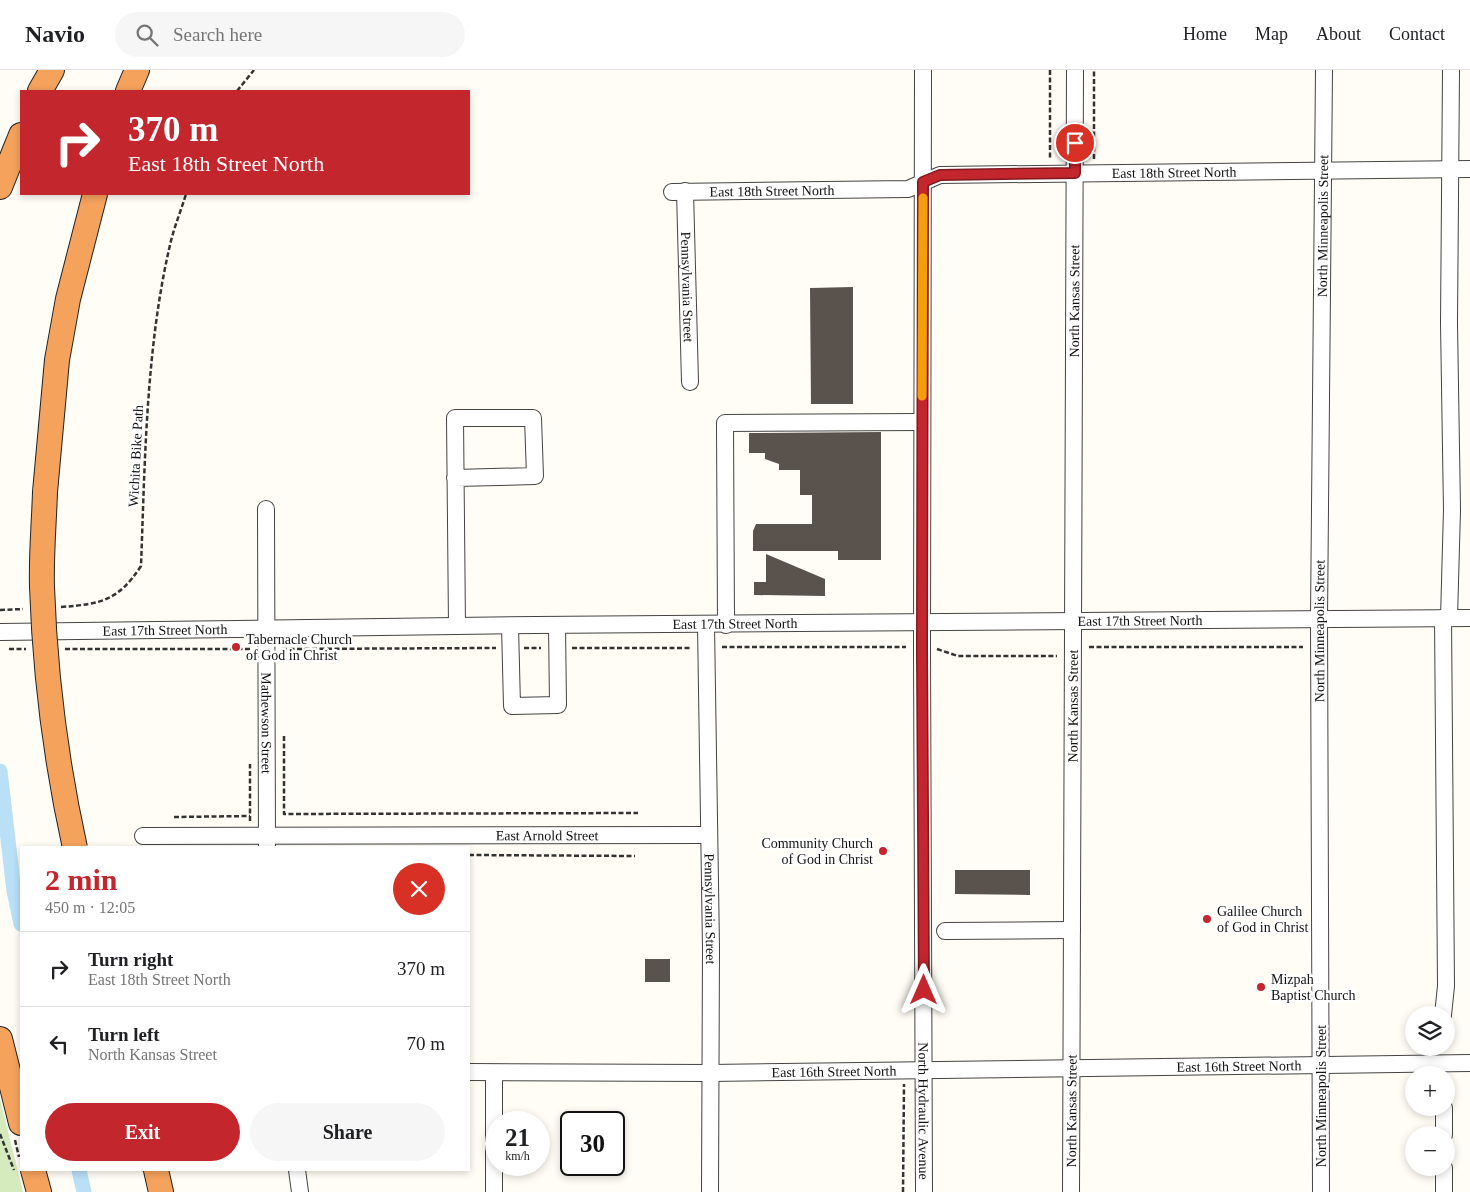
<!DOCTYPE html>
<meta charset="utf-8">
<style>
:root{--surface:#fff;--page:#f6f6f6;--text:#202124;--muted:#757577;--line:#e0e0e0;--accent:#c4262e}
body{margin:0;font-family:Georgia,serif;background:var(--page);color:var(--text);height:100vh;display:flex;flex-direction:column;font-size:19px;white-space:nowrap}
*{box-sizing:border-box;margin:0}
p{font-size:16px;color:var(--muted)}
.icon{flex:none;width:28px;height:28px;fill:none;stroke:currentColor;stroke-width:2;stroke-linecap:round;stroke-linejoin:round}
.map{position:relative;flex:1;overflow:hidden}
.sheet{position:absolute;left:20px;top:776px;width:450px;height:325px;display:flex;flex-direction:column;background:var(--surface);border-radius:0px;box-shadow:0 2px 8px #0003}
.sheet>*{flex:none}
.banner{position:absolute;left:20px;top:20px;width:450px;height:105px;border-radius:0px;box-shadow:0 2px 8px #0003;background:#c4262e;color:#fff;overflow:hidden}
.buttons{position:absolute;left:1405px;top:936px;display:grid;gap:10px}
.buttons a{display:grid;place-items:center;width:50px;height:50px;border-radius:50%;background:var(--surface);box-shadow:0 2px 8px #0003;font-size:25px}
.speed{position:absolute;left:485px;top:1041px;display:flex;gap:10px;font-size:25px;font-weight:700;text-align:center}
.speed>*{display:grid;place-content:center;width:65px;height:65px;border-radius:50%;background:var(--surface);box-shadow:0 2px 8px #0003;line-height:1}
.speed small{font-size:12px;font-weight:400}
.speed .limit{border:2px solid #111;border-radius:8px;background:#fff;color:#111}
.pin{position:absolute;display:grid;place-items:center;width:42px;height:42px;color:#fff;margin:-21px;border:2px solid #fff;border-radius:50%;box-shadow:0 1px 5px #0007}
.me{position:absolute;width:55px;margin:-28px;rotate:0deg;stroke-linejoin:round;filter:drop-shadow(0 0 4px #0008)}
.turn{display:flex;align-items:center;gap:18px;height:105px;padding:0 25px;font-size:22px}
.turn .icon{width:65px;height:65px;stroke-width:2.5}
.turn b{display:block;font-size:35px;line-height:42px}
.round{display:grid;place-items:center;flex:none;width:52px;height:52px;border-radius:26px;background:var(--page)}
.headline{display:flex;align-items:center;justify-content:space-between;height:85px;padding:0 25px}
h1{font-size:30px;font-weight:700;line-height:38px;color:var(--accent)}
.cta{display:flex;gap:10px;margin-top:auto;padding:10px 25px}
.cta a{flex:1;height:58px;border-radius:30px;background:var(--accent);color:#fff;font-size:20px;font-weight:700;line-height:58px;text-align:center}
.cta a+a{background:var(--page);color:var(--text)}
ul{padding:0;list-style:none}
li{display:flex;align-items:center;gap:15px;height:75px;padding:0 25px;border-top:1px solid var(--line)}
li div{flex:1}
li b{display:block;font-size:19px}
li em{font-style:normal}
header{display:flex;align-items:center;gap:30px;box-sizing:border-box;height:70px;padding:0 25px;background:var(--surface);border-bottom:1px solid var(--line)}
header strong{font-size:24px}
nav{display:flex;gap:28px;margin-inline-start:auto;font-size:18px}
.search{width:350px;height:45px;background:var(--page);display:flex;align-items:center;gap:12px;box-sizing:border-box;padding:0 18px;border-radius:28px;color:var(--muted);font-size:19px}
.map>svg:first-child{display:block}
</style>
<header>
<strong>Navio</strong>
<div class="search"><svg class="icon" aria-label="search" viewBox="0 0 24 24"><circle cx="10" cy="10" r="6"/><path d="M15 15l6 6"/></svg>Search here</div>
<nav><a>Home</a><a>Map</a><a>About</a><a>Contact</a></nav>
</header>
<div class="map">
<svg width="1470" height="1122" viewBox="0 0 1470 1122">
<rect width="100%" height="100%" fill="#fffdf5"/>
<path fill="#d5ebbd" d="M0,1029L23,1122H0Z"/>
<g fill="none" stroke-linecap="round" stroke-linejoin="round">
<path stroke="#b9e0f7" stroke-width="15" d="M0,701L14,821L21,854
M79,1100L84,1122"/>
</g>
<path fill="#5a524d" d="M853,217V334H811L810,218Z
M881,362V490H838V481H753V461L756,454H812V425H800V400H779V394L765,389V383H749V363Z
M766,484L825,509V526L754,525V512H766Z
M955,800H1030V825L955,824Z
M645,889H670V912H645Z"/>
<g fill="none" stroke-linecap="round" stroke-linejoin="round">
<g stroke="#444" stroke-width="18">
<g id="minor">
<path id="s1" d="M923,0L922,578L924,1122"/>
<path id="s2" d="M685,121L690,312"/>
<path id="s3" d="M672,122L908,119L940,105L1470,99"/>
<path d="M455,408L535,406L533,348H455L457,556"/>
<path id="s4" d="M266,439L267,778"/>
<path d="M1443,548L1446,916L1443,945"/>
<path d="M1449,548L1452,440L1449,253L1451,0"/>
<path id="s5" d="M706,555L711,878L710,1122"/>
<path d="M726,555L725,353L922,352"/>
<path d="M510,556L512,636L558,635L557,555"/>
<path id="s6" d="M0,562L536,555L1470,548"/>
<path id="s7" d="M143,766L709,765"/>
<path d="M945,861L1072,860"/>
<path id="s8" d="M469,1002L710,1003L1470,993"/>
<path d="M1444,1038V1065"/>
<path d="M1444,1098V1122"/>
<path d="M297,1100L300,1122"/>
<path d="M494,1122V1003"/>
<path id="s9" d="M1071,1122L1075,0"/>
<path id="s10" d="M1321,1122L1319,548L1324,0"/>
</g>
</g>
<g stroke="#222" stroke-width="26">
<path id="highway" d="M40,21L52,0
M128,21L137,0
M0,117L21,65
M45,422L57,290L68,229L95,124
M0,969L21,1053
M33,1100L39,1122
M156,1100L161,1122"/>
</g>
<path stroke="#333" stroke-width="2.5" stroke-dasharray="5 2.5" stroke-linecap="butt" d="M1050,0V88
M237,21L254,0
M1094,89V0
M61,537C101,534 118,531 141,496C145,390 146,278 170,175C174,157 181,141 186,124
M0,540L23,539
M722,577H906
M1089,577H1303
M524,578H541
M572,578H691
M9,579H26
M65,579H250V581
M282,579L496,578
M937,579L958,586H1057
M284,666V744L638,743
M174,747L250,746
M250,751V694
M469,785L635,786
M0,1064L14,1100
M15,1070L19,1087
M903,1122L904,1014"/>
<use href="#minor" stroke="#fff" stroke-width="16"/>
<use href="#highway" stroke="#f5a25d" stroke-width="24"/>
<g stroke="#222" stroke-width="26" stroke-linecap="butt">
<path id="highway-bridge" d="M45,422C44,454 41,486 42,517C45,605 56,692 75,778"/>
</g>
<use href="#highway-bridge" stroke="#f5a25d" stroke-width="24"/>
</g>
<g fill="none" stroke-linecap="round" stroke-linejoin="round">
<g stroke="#7f191e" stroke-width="12">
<path id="route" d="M924,920L922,578L923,112L940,105L1075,103V73"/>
</g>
<use href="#route" stroke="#c4262e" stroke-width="9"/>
<path stroke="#f59e0b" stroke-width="9" d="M922,326L923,128"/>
</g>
<g fill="#c4262e" stroke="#fff" stroke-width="2">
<circle cx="236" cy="577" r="5"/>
<circle cx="883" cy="781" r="5"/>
<circle cx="1207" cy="849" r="5"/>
<circle cx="1261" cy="917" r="5"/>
</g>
<g text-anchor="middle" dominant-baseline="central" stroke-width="5" stroke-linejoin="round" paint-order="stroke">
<g font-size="14" fill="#111" stroke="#fff">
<text stroke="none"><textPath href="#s3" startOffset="505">East 18th Street North</textPath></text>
<text stroke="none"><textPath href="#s3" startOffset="100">East 18th Street North</textPath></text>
<text stroke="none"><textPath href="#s10" startOffset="966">North Minneapolis Street</textPath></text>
<text stroke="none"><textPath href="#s2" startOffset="96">Pennsylvania Street</textPath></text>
<text stroke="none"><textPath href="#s9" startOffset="891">North Kansas Street</textPath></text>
<text transform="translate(136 386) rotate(-87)">Wichita Bike Path</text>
<text stroke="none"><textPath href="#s6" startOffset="1140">East 17th Street North</textPath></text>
<text stroke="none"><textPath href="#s6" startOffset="735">East 17th Street North</textPath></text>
<text stroke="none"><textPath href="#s6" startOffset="165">East 17th Street North</textPath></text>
<text stroke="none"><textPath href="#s10" startOffset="561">North Minneapolis Street</textPath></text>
<text stroke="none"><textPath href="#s9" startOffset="486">North Kansas Street</textPath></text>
<text stroke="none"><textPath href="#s4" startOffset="214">Mathewson Street</textPath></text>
<text stroke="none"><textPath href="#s7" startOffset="404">East Arnold Street</textPath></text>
<text stroke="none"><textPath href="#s5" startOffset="284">Pennsylvania Street</textPath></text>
<text stroke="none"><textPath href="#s8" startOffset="770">East 16th Street North</textPath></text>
<text stroke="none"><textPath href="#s8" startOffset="365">East 16th Street North</textPath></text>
<text transform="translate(1321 1026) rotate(-90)">North Minneapolis Street</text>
<text stroke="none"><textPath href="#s1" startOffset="1041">North Hydraulic Avenue</textPath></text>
<text stroke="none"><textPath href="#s9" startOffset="81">North Kansas Street</textPath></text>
</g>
<g font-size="14" fill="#111" stroke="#fff" text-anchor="start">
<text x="246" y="569">Tabernacle Church<tspan x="246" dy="16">of God in Christ</tspan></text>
<text x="873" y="773" text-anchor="end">Community Church<tspan x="873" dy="16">of God in Christ</tspan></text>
<text x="1217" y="841">Galilee Church<tspan x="1217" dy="16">of God in Christ</tspan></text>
<text x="1271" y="909">Mizpah<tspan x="1271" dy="16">Baptist Church</tspan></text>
</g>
</g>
</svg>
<div class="buttons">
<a><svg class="icon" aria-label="layers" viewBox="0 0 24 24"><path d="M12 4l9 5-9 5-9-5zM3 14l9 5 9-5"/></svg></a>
<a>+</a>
<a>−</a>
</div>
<div class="speed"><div>21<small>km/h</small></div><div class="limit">30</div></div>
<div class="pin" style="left:1075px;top:73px;background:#d93025"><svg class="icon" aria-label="arrive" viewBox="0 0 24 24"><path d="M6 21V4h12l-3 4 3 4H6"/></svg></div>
<svg class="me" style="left:924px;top:920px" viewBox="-20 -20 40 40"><path d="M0-17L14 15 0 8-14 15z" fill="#c4262e" stroke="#fff" stroke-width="4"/></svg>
<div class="banner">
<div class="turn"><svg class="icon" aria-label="right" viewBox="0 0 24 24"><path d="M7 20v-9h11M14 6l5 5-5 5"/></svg><div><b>370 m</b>East 18th Street North</div></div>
</div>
<section class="sheet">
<div class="headline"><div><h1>2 min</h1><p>450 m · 12:05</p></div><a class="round" style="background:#d93025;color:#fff"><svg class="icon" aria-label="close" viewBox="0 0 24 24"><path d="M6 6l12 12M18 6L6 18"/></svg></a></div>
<ul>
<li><svg class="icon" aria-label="right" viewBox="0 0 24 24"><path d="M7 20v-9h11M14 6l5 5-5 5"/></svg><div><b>Turn right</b><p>East 18th Street North</p></div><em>370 m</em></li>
<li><svg class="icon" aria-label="left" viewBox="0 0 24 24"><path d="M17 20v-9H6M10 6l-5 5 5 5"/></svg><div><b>Turn left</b><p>North Kansas Street</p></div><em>70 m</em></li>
</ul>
<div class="cta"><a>Exit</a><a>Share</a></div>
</section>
</div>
